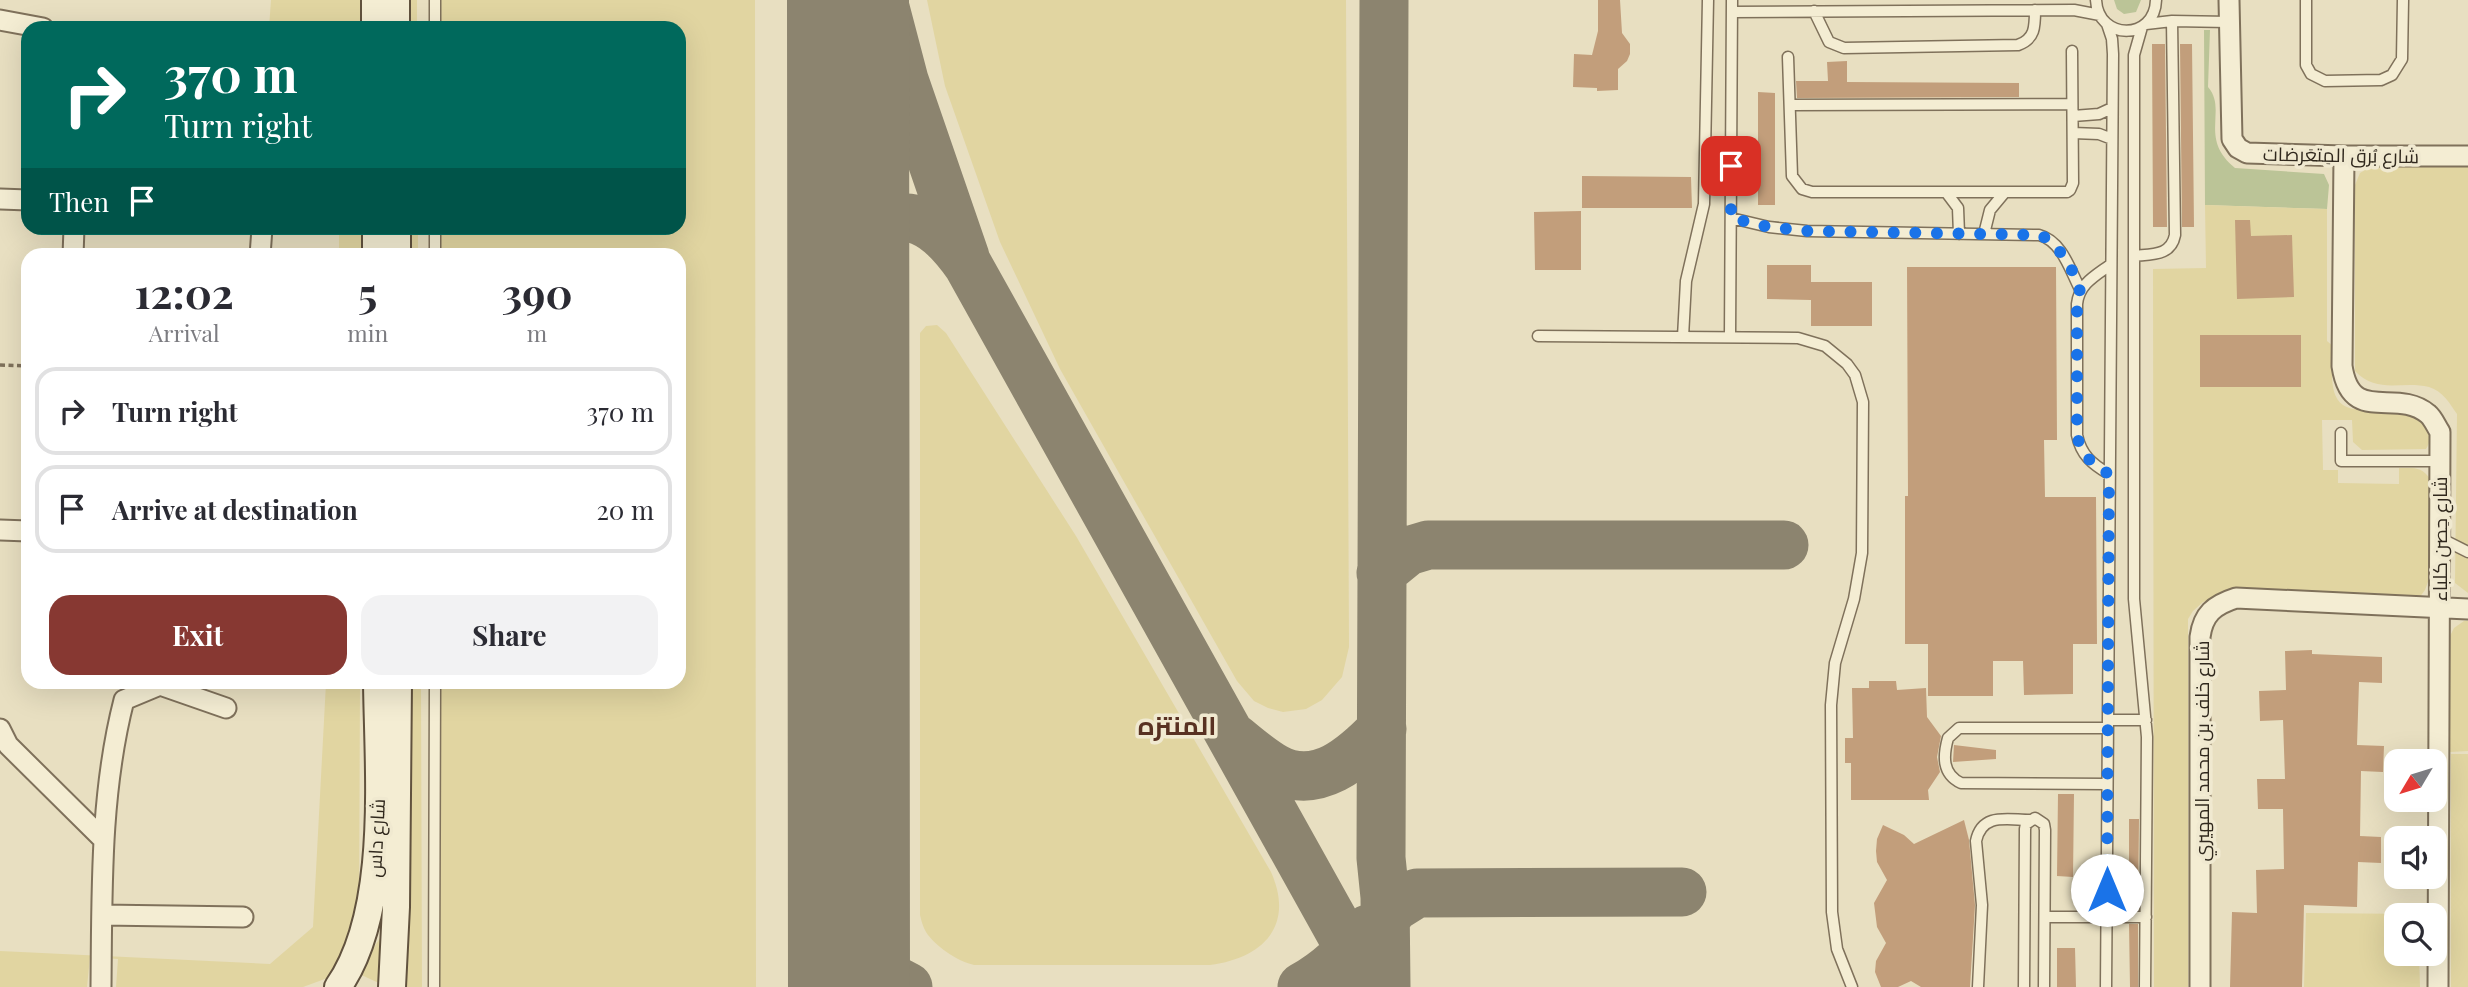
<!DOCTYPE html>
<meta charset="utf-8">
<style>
:root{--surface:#fff;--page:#f2f2f3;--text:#2b2b33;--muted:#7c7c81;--line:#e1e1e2;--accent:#873832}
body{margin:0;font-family:"Playfair Display",Cairo,serif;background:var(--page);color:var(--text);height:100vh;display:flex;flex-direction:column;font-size:26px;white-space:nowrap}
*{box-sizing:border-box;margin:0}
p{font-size:23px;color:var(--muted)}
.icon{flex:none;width:38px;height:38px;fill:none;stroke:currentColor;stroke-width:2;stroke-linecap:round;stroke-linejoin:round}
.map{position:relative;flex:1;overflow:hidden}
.sheet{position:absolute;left:21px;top:248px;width:665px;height:441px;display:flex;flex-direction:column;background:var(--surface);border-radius:21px;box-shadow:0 7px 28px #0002}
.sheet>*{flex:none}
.banner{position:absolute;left:21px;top:21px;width:665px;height:214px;border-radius:21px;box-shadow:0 7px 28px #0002;background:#00695c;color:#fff;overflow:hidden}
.needle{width:46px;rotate:232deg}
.buttons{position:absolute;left:2384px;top:749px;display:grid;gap:14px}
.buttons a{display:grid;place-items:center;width:63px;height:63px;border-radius:14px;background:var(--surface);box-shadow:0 7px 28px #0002;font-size:35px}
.pin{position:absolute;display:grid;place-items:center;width:60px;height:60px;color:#fff;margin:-30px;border-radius:14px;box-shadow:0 4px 10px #0006}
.me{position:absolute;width:77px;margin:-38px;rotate:0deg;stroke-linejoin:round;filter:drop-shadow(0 0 5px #0008)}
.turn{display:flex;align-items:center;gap:24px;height:147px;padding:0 28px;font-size:32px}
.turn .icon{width:91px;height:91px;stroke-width:2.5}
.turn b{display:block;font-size:49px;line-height:60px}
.then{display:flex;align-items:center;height:66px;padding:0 28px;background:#0003;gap:14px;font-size:26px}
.eta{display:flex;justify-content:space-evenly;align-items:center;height:119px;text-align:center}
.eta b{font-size:42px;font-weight:700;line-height:49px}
.action{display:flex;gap:14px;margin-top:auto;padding:14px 28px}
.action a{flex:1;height:80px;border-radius:21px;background:var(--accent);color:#fff;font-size:28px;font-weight:700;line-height:80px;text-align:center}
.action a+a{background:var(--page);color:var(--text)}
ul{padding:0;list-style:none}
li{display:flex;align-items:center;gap:21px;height:88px;margin:0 14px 10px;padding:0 14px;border:4px solid var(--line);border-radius:21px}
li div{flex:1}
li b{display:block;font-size:26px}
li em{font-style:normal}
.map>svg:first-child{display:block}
</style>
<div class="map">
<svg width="2468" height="987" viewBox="0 0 2468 987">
<rect width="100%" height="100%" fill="#e8dfc1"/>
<path fill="#bbc497" d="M2114,0H2141L2136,12L2124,14L2117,9Z
M2204,30H2210L2208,87C2228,110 2198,138 2235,168L2324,174L2329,185L2327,209L2205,205Z"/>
<path fill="#e1d5a1" d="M271,0H363V28H269Z
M390,0H417V28H390Z
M435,0H755L756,987H435V683L679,682V256L435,255V228H679V28H435Z
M927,0H1346L1349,647L1342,677L1322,700L1306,709L1283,712L1268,708L1254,701L1237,681L1060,369L1000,242L945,86Z
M2372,166H2468V593L2455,583L2457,414C2450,404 2443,391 2429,387C2402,380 2378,395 2355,371V185L2360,173Z
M2205,205L2327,209V341L2334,347C2333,364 2327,394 2343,405C2363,419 2417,394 2428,428C2431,436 2430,443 2426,449L2362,450L2353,442L2352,420H2322L2323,470H2338V483L2399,484V468C2413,468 2422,466 2430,479L2429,579L2425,590L2419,598L2386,602L2378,593L2237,592L2203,602L2193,611L2188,619V987H2154L2153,269L2206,268Z
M339,228H362V255H339Z
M391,228H418V255H391Z
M937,325L946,333L1076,536L1271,872C1295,926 1263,958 1210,965H974C957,961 935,946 926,932C923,927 921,920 920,915V333L926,326Z
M2464,621H2468V751L2450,752L2449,638L2454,628Z
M326,683H360L359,927L333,976L303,987H116L118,959L90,957L87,987H0V951L270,964L313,927Z
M394,683H421L422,987H395Z
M2451,754H2468V987H2451Z
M2306,913L2419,914L2396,915V954H2419L2420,987H2304Z
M380,938L381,984L357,973Z"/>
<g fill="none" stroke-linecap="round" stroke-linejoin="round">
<path stroke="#8c846f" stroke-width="49" d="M883,0L904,80L965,257
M1384,0L1381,858L1385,897L1386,987
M848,302C853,283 857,262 867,245C902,192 941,227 968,265L1350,950L1360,987
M1381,573L1408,551L1428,545H1784
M1236,739C1248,749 1261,760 1275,768C1317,792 1355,757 1382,729
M849,892L861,945L889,977L908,987
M1385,921L1393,908L1417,893L1682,892
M1302,987C1329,972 1348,953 1368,929"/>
<path stroke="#8c846f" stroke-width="122" d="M848,0L849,987"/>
</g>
<path fill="#c29e7b" d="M1598,0H1620L1622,33L1630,44V54L1627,61L1618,69V90L1597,91V88L1573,87L1574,54L1592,55L1598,31Z
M2152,44H2165L2167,227H2153Z
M2180,44H2192L2194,227H2182Z
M1847,61V82L2019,83V97L1797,98L1796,81H1828L1827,62Z
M1758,92L1775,93V205H1758Z
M1582,176L1691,177L1692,208H1582Z
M1581,211V270H1535L1534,212Z
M2235,220H2250L2251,236L2292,235L2294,297L2237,299Z
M1767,265H1811V282H1872V326H1811V300L1767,299Z
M1907,267H2056L2057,440H2044L2045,497H2096L2097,644H2073V694L2024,695L2023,661H1993V696H1928V644H1905V496H1908Z
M2200,335H2301V387H2200Z
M2312,650V654L2382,657V683L2359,682L2357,745L2384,746L2383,772L2361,771L2360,836L2381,837V863L2358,862L2357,907L2304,905L2302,987H2230L2232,912L2257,913L2256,870L2284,869L2283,809H2258L2257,779H2285L2283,720L2260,721L2259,691L2286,690L2285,651Z
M1869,681H1896L1897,690L1926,688L1927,717L1941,736L1937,757L1940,772L1928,790L1929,800H1851V763H1845V738H1853L1852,688H1869Z
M1954,745L1996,750V759L1953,762Z
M2058,794H2074L2073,877L2057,876Z
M2129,819H2139L2138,910H2129Z
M1964,820L1969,840L1975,905L1970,987H1921L1911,981L1898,987H1881L1875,972L1876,961L1886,943L1877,927L1874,903L1887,880L1877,862L1876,851L1877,839L1883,825L1904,835L1914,844Z
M2129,924H2138V987H2130Z
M2057,948H2075L2076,987H2057Z"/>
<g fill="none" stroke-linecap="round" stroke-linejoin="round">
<g stroke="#7f715b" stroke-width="13">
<path id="lane" d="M2096,0C2098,41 2155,41 2156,0
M2306,0V65L2311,74L2325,81L2381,80L2392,75L2402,59L2403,0
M1814,11L1829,42L1844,48L2018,45C2035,39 2035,27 2035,10
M1732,12L2074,10L2100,15
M2146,24L2172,21L2229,22
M2142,27L2134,55V599L2147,737L2145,987
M435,28V0
M1788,57L1792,176L1802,189L1812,192H2067L2070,190L2073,183L2072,51
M1790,105L2072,104
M2073,116L2099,114L2112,108
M2073,133L2099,134L2112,139
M1946,192L1958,208L1959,234
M1731,218L1769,227L1807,231L2039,235C2062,241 2070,270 2080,289
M1984,234L1990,210L2005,192
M435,256V228
M2134,256C2152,254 2171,256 2175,235L2172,21
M1538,336L1798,338L1825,346L1847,364L1855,375L1863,402L1862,553L1854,599L1835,663L1831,705L1832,912L1837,949L1852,987
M1683,337L1686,281L1704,204L1708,0
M1730,337L1732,0
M2341,433V461H2440
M2109,474C2092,464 2081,455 2077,435V304C2079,284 2095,276 2110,265
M2440,538L2468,552
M2108,720H2146
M2107,784L1961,783C1942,774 1943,756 1948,738L1959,728H2107
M2045,917H2146
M434,987L435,682
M1978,987L1982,905L1976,841C1982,812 2008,820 2030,820
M2024,987L2025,829L2026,824L2035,818L2044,824L2045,830L2044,987
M2106,987L2113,54L2112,39L2107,24"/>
</g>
<g stroke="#7f715b" stroke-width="23">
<path id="street" d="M2229,0L2232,139L2238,148L2247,153L2344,156H2468
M0,20L43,28
M2344,156L2342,366C2351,426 2396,387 2428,414C2433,418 2436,426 2440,432L2438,987
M0,199L28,200
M73,256L74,228
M260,256L262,228
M0,530L28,531
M0,729L8,745L104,840
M102,915L243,917
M101,987C102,891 100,793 124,700L160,685L226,708
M2200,987V637C2203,614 2214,605 2236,598L2468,609"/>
</g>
<g stroke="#61523e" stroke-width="30">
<path id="secondary" d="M375,0V28
M396,0V28
M376,228V256
M397,228V256
M338,987C391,911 378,773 377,682
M392,987L396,907L398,682"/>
</g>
<path stroke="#7f715b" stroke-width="3.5" stroke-dasharray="5 3.5" stroke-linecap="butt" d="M0,365L28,366"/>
<use href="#lane" stroke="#f4edd3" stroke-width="10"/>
<use href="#street" stroke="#f4edd3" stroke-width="19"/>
<use href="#secondary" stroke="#f4edd3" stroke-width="26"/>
</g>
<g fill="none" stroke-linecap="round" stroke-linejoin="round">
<path stroke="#1a73e8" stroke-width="12" stroke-dasharray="0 21.6" d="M1731,166V218L1769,227L1807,231L2039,235C2056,240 2075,271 2079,288C2081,292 2078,299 2077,304V435C2081,455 2092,464 2109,474L2107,890"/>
</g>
<g text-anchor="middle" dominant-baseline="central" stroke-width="7" stroke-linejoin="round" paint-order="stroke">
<g font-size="19" fill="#30281d" stroke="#f0e9d0">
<text transform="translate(2341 154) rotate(1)">شارع بُرق المِتعَرضات</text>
<text transform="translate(2439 539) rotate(-90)">شارع حِصن كلباء</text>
<text transform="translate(2201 751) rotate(-90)">شارع خلف بن محمد المهيري</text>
<text transform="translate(375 838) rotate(-87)">شارع داس</text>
</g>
<g font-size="26" font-weight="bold" fill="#583122" stroke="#f0e9d0">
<text x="1177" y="724">المنتزه</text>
</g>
</g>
</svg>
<div class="buttons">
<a><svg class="needle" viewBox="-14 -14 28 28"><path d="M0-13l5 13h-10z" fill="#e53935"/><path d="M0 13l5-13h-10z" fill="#7c7c81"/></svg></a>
<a><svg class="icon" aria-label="sound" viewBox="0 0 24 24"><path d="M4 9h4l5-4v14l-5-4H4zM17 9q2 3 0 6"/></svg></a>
<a><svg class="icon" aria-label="search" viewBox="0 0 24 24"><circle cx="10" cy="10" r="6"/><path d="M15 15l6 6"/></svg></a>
</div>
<div class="pin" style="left:1731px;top:166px;background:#d93025"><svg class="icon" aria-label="arrive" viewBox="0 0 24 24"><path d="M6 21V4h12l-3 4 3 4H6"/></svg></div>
<svg class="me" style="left:2107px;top:890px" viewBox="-20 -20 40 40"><circle r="19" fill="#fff"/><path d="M0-13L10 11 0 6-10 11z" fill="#1a73e8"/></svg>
<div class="banner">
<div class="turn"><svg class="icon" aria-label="right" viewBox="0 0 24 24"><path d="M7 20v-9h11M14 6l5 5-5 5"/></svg><div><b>370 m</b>Turn right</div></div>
<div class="then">Then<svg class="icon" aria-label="arrive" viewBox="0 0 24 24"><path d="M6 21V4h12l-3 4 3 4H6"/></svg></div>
</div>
<section class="sheet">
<div class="eta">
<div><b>12:02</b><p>Arrival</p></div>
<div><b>5</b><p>min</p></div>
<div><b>390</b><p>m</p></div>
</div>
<ul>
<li><svg class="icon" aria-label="right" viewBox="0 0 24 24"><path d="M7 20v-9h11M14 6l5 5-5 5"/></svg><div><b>Turn right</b></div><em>370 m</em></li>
<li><svg class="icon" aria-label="arrive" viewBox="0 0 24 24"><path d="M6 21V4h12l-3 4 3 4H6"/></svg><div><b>Arrive at destination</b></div><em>20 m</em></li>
</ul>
<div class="action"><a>Exit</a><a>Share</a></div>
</section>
</div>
